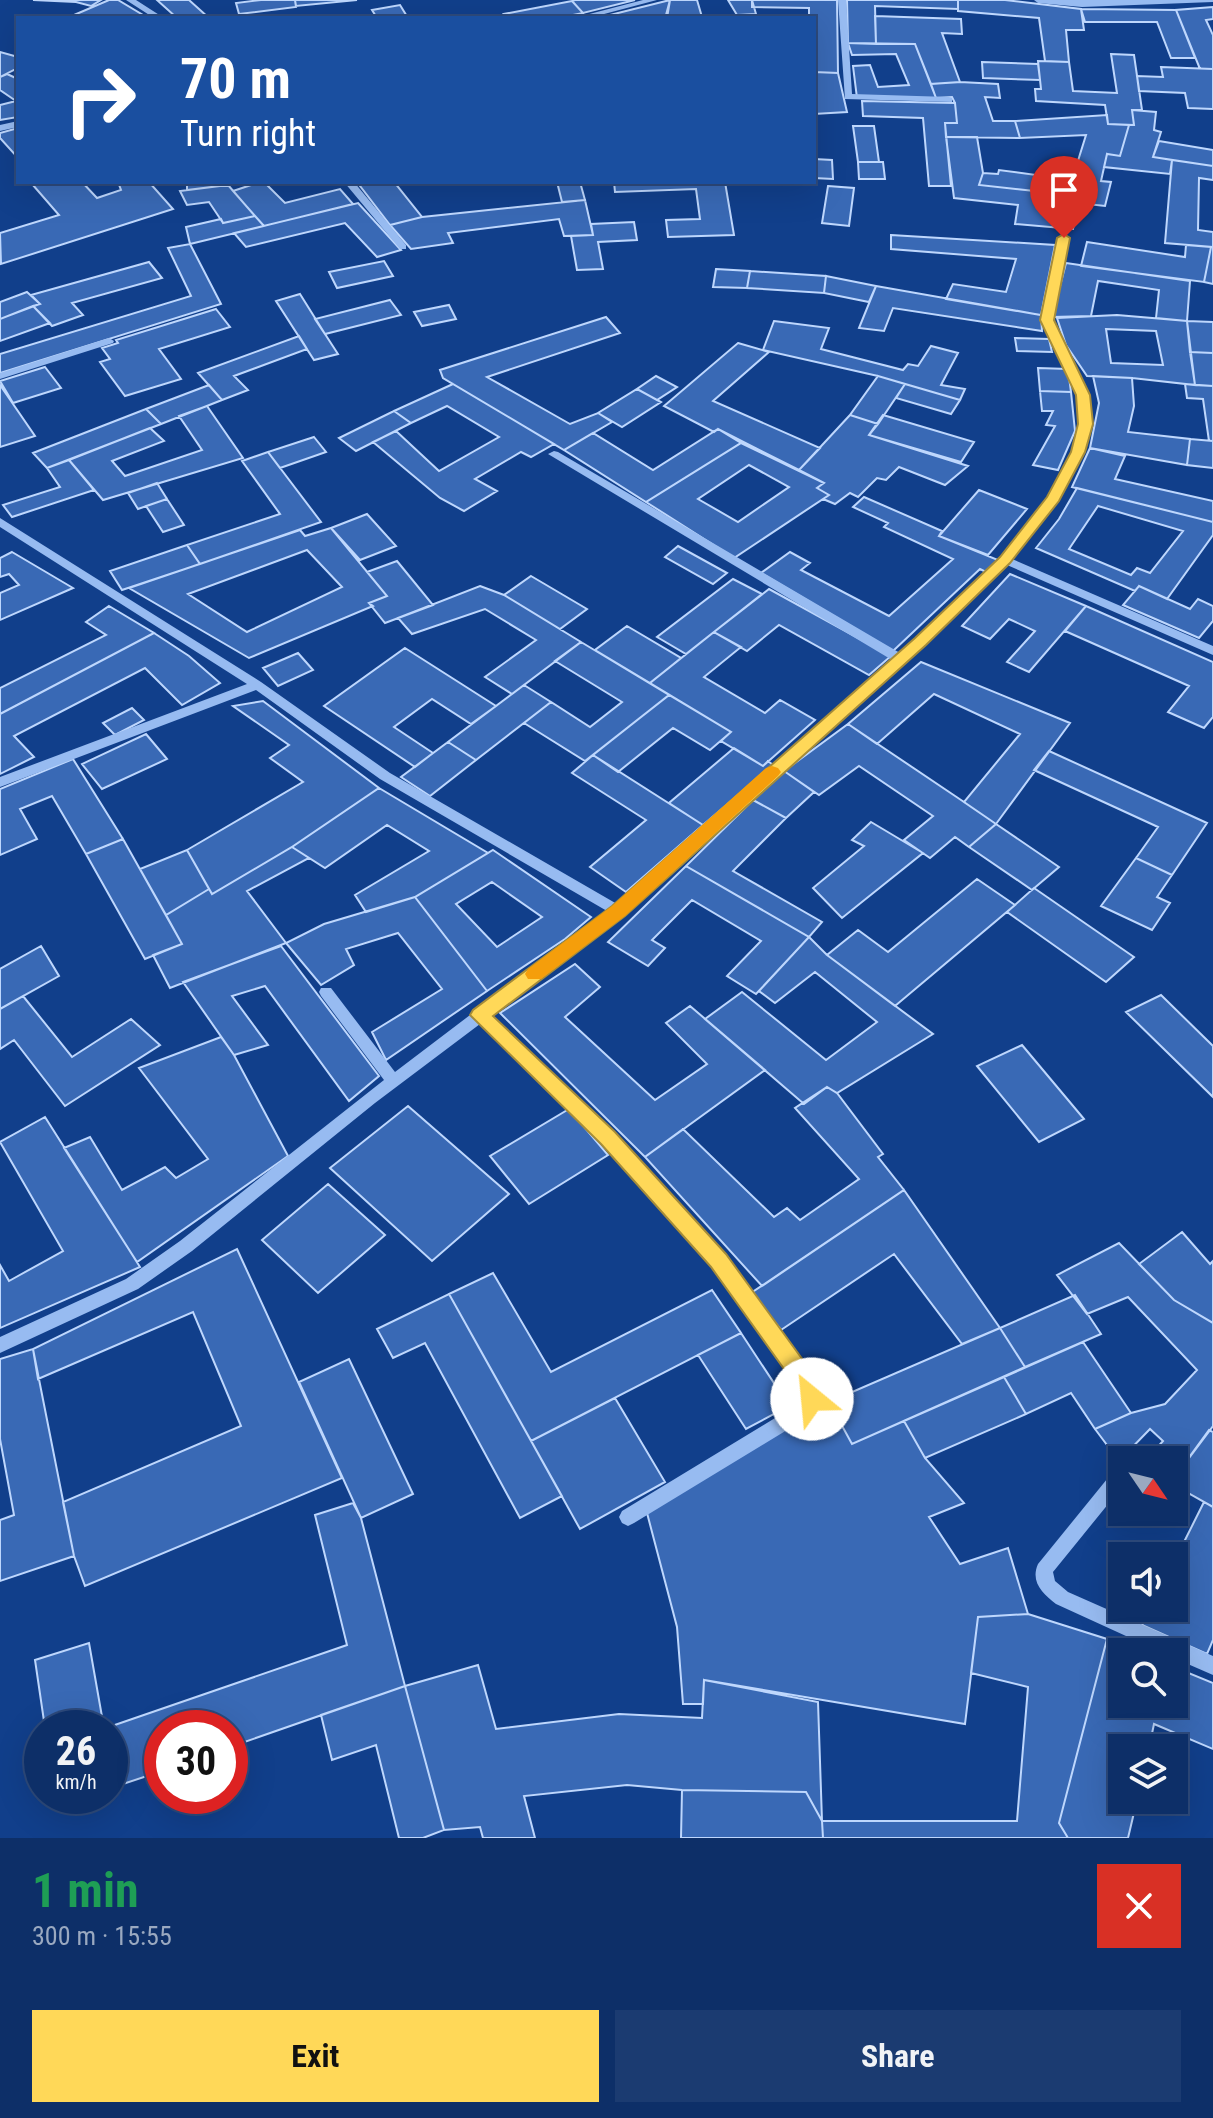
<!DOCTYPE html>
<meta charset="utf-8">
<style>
:root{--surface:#0d2f68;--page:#1b3b71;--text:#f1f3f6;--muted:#9aa9c0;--line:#2d4a7c;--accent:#ffd858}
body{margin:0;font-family:"Roboto Condensed",sans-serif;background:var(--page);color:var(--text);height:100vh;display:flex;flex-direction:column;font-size:30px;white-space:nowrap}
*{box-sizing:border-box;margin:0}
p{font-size:26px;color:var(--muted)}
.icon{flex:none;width:44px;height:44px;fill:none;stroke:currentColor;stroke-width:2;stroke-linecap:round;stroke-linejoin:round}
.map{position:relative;height:1838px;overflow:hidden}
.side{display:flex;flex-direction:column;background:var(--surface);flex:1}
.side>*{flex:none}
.banner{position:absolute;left:16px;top:16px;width:800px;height:168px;border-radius:0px;box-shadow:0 8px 32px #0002,0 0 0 2px var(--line);background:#1a4fa0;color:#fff;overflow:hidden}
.needle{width:52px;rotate:125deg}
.tools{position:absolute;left:1108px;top:1446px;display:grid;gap:16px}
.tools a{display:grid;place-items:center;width:80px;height:80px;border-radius:0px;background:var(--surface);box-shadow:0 8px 32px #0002,0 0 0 2px var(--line);font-size:40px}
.speed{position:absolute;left:24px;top:1710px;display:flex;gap:16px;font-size:40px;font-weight:700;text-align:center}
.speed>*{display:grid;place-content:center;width:104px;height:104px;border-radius:50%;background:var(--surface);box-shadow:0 8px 32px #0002,0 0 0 2px var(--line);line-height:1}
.speed small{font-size:20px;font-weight:400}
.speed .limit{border:12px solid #d22;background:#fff;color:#111}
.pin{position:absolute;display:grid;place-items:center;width:68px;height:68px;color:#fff;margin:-82px -34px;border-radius:50% 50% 50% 0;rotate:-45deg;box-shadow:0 0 8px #0007}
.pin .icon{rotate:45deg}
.me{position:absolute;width:88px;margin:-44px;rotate:332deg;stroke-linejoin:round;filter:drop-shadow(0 0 6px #0008)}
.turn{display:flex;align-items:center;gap:28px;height:168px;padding:0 32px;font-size:36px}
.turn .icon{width:104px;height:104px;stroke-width:2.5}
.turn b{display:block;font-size:56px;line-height:68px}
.round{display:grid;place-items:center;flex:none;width:84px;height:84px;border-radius:0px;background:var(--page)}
.headline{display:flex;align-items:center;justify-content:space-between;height:136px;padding:0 32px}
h1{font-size:48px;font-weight:700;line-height:60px;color:#1e9e55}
.cta{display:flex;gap:16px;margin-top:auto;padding:16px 32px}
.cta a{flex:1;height:92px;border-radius:0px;background:var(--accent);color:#111;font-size:32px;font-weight:700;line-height:92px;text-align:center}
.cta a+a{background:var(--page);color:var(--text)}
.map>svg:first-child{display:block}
</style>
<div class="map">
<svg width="1213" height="1838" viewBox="0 0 1213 1838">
<rect width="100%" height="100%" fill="#113f8b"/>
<path fill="#3969b5" stroke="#bed7fd" stroke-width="2" fill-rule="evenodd" d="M33,0H101L91,6L76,2Z
M109,0H118L148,18H67Z
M157,0H189L209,18H177Z
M261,0H295L296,7L239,14L236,3Z
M295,0H357L296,6Z
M575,0H635L583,13L572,1Z
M670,0L666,15L653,18H598Z
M670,0H697L702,17L667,18Z
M728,0H752L756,14L737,15Z
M752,0H837L838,73L814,72V18H809V8L752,7Z
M847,0H958V9L875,6L876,44L848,43Z
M958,0H1005L1081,9L1084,30H1066L1069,62L1045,61L1039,18L958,11Z
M572,1L583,13L558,18H508L504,14Z
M400,5L408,18H377L372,10Z
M1213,7V19L1206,20L1213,35V69H1200L1176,10Z
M1081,9L1176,10L1195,58H1171L1157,22H1085Z
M875,16L961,19L962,34L942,33L960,82L931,84L915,44H876Z
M848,43L915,44L936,98H857L853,66L870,65L878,87L909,85L896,54L852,55Z
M0,52L18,57V68L0,77Z
M1111,54L1134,55L1142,110H1132L1134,125L1108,124L1105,105L1036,101L1035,89H1041L1038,61L1069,62L1073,91L1117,93Z
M982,62L1038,64L1040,80L983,78Z
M1161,67L1213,69V109L1188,108L1185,93L1139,91L1137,76L1163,77Z
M814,72L838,73L847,112L814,114Z
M7,74L18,79V117L0,120V105L16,101L0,90V77Z
M960,82L998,84L1000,98L985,97L993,121H1015L1020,138L946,137L945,123H957L955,103L952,97L936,98L931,84Z
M862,101L955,103L957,123H945L951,186H929L923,118L863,116Z
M1132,110L1156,112L1154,130L1161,132L1153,157L1172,160L1170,174L1104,167L1107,154L1120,156L1129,125H1134Z
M1107,115L1108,124L1129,125L1120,156L1107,154L1101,181L1111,182L1105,206L1079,203L1080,196L979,185L983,173L998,174L999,170L1072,180L1086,135L1020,138L1015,121Z
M853,126H874L879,162H858Z
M18,128V158L0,138V133Z
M946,137H977L983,173L979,185L1080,196L1073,229L1015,224L1018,205L954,198Z
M1159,141L1213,150V166L1153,157Z
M814,159L832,160L833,179L814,178Z
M1172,160L1213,166V180L1199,178L1198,230L1213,232V247L1165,243Z
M858,162H883L885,179H859Z
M39,182H82L97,198L121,190L118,182H149L173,209L1,264L0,233L59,215L32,184Z
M187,182H252L187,190Z
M260,182H264L285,203L340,189L353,204L264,226L233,191Z
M357,182H409L395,183L422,217L390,225Z
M557,182H580L585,200L562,202Z
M614,182H725L734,235L668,237L666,220L700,219L696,189L615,192Z
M228,185L255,216L223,223L209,202L187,205L180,191Z
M828,186L854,188L849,226L822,223Z
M585,200L593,235L564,236L559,219L448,233L453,243L411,249L390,225L422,217Z
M358,203L401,250L377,257L345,223L246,247L234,233Z
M255,216L264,226L190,244L186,227L221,219L223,223Z
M634,222L637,240L598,242L603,269L577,270L571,236L593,235L591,224Z
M891,235L1055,245L1041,315L946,299L953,284L1006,292L1016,259L891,249Z
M1087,242L1185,257L1186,245L1211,247L1204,282L1081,266Z
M190,244L221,304L0,373V354L191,296L168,248Z
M1211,247H1213V284L1204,282Z
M384,261L393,276L337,288L329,272Z
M149,262L162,278L72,303L83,315L52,326L33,306L40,304L31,295Z
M1066,263L1190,281L1187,321L1156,318L1159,290L1098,281L1091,316L1052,317Z
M716,269L750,271L747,288L713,287Z
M750,271L826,276L824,293L747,288Z
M826,276L876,286L869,302L824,293Z
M876,286L1041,315L1042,331L893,308L884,331L859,328Z
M27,292L40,304L0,319V302Z
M300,294L325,334L338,354L314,360L276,301Z
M390,300L401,315L325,334L315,319Z
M449,305L456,319L422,326L414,312Z
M33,306L50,323L0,341V319Z
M216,309L230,327L159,349L181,379L125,396L100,362L110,359L102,348L118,343L116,340Z
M1117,315L1187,321L1195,385L1132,378L1087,376L1066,345L1057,318ZM1106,329L1156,331L1163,365L1111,363Z
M606,317L620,333L487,377L570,424L598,413L612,422L564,450L443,378L440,370Z
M774,321L829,328L821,349L903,370L908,364L918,366L931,346L958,353L941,385L965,389L960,400L878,376L763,350Z
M1187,321L1213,322V353L1190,352Z
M299,336L307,349L234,376L248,390L222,400L198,373Z
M1015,338L1049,339L1052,352L1017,351Z
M738,343L769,352L713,401L820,448L799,470L718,429L714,432L664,406Z
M1190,352L1213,353V386L1195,385Z
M45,367L61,388L13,403L0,381Z
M1038,368L1068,369L1071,392L1040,391Z
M656,376L677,387L657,400L637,389Z
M878,376L905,384L878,424L850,415Z
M1093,376L1132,378L1134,406L1128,432L1190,439L1187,465L1090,448L1099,403Z
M453,384L554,444L531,457L521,452L475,479L497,491L464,511L440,498L373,442L396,431L439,471L499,437L447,406L411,423L394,411Z
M905,384L960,400L951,414L896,398Z
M1185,384L1213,386V441H1209L1203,399L1187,398Z
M0,385L35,436L0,447Z
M209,385L222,400L161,424L146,409Z
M637,389L661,402L622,427L598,413Z
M1040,391L1071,392L1075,431L1058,470L1033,465L1055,426L1046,425L1053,411H1042Z
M207,406L243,458L103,500L69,460L150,428L164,441L112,461L125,476L202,450L179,416Z
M146,409L161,424L47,468L33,453Z
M394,411L411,423L356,451L339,438Z
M850,415L878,424L869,435L968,466L945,485L899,467L886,480L877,478L858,497L850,493L835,504L823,499L829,495L817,488L824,483L799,470Z
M883,415L974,442L961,462L869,435Z
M718,429L741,443L646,502L564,450L593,433L653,470Z
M314,437L326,452L280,468L268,452Z
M1190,439L1213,441V468L1187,465Z
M741,443L824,483L817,488L829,495L734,558L646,502ZM749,465L789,487L738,522L698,499Z
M1090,448L1125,456L1115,479L1213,501V522L1072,487Z
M268,452L321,522L200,564L187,545L280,514L242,461Z
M69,460L94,490L12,517L3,505L60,487L47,468Z
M157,483L167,499L138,509L128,493Z
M1077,488L1213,522V535L1167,599L1139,586L1135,591L1036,548L1059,519ZM1098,506L1183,531L1150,573L1137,568L1131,575L1069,549Z
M979,490L1027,509L988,555L939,536Z
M864,497L942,531L939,536L998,560L986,572L980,569L893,651L761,573L790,552L810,563L801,570L889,616L953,559L884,527L888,523L853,507Z
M167,499L184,525L163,532L146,506Z
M367,514L396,546L360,560L331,528Z
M331,528L387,596L369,603L373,606L249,658L129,588L300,530L305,536ZM307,550L342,587L247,632L188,594Z
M187,545L200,564L122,590L110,571Z
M678,546L727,573L713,584L665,557Z
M12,552L73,588L0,620V593L19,585L9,574L0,577V558Z
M397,561L433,605L385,623L369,603L387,596L367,572Z
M1010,574L1086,606L1029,672L1007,662L1035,631L1009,619L990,639L962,626Z
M531,576L587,609L560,629L504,595Z
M733,579L762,594L686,654L657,637Z
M480,586L504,595L581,642L512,694L485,677L536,640L485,609L412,634L398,618Z
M1139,586L1190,609L1198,599L1213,606V621L1199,638L1123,605Z
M769,589L891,656L869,675L779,625L747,651L714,632Z
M109,606L154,633L0,714V688L106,635L86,622Z
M1086,606L1213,662V717L1204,728L1168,712L1189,686L1065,631Z
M627,626L681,658L650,683L595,650Z
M714,632L741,647L704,677L765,713L780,700L815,720L763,766L721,741L731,732L650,683Z
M154,633L189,656L220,683L182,705L145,668L14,736L34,757L0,774V714Z
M581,642L669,695L585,761L524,723L551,702L590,727L622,702L555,661Z
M405,648L496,706L471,724L432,699L394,727L433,753L415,767L324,706Z
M298,653L313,670L278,686L263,668Z
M921,662L1070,723L996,824L964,802L1020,734L934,694L877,744L848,724Z
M524,685L551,702L476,760L448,742Z
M669,695L731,732L710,750L673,728L618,772L593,755Z
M263,701L379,788L292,847L212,894L187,850L303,782L270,758L289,745L233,706Z
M132,708L144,720L115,735L103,723Z
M848,724L964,802L996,824L969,847L955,837L930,858L904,840L933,816L859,766L819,795L784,771Z
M146,734L167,759L102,789L82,764Z
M448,742L476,760L430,796L401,777Z
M734,748L763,766L768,761L773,765L703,825L669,803Z
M1049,751L1207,823L1172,875L1136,858L1158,827L1034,770Z
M593,755L703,825L626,892L590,867L646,820L572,773Z
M73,759L123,839L86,854L52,796L20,809L37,839L0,855V789Z
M784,771L814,792L786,818L753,800Z
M379,788L488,853L415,897L366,912L355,895L429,851L387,825L325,868L292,847Z
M753,800L786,818L733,871L822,922L809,937L686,866Z
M871,822L923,853L842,918L813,888L864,846L852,840Z
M996,824L1059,867L1032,890L969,847Z
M123,839L182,944L145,959L86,854Z
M292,847L309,858L247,891L286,943L170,988L153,955L182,944L166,915L209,889L212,894Z
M187,850L209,889L166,915L140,869Z
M493,850L591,917L565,939L487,991L415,897ZM492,882L542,917L497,947L456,904Z
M1136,858L1172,875L1157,897L1170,903L1152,930L1101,906Z
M686,866L809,937L756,994L727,976L761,941L692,900L652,940L665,948L648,966L608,942Z
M977,879L1015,905L895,1006L827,955L858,930L888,952Z
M1034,888L1134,957L1106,982L1007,912Z
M415,897L487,991L386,1060L372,1032L442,989L398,933L346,949L354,965L321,985L286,943L324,924Z
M809,937L827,955L933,1034L837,1093L827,1087L804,1104L705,1019L742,992L826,1060L877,1022L815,972L775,1003L759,991Z
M41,946L59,976L0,1009V969Z
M281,946L379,1076L349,1101L265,986L232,996L268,1045L234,1055L183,982Z
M575,964L600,987L565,1017L655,1100L707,1064L666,1023L690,1006L765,1070L645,1157L500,1013Z
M1161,995L1213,1046V1097L1126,1012Z
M23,996L72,1057L131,1019L160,1045L65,1106L14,1040L0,1049V1009Z
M221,1037L234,1055L288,1156L137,1262L64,1148L90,1137L122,1190L165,1167L176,1178L208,1159L139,1068Z
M1022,1045L1084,1119L1039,1142L977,1066Z
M827,1087L837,1093L883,1154L878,1157L904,1190L762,1286L645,1157L683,1129L774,1217L787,1208L800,1220L859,1179L795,1108Z
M408,1106L509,1194L432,1261L330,1168Z
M569,1109L608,1155L529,1204L490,1156Z
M45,1117L140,1267L0,1328V1265L9,1281L63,1251L0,1142Z
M328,1184L385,1235L318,1293L262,1240Z
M904,1190L1000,1328L962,1344L894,1254L781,1330L751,1293Z
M1182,1232L1210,1264L1213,1261V1323L1174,1300L1139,1264Z
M1119,1243L1174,1300L1213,1323V1426L1174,1478V1460H1146L1163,1441L1150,1429L1119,1461L1095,1429L1131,1413L1165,1404L1197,1370L1128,1297L1087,1314L1057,1275Z
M237,1249L342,1478L85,1586L74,1556L63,1502L241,1426L193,1312L38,1379L33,1349Z
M493,1273L551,1372L712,1290L741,1333L531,1441L449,1294Z
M449,1294L562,1496L520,1518L425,1343L393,1358L377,1329Z
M1075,1295L1101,1334L1025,1367L1000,1328Z
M1000,1328L1025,1367L852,1444L829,1402Z
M741,1333L789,1406L746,1429L698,1355Z
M1083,1342L1131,1413L1095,1429L1071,1393L1026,1414L1004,1377Z
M33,1349L74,1556L0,1581V1520L14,1515L0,1439V1359Z
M349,1359L413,1494L361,1518L299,1382Z
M1004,1377L1026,1414L925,1458L904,1421Z
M615,1398L665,1482L580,1529L531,1441Z
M829,1402L852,1444L904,1421L925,1458L964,1503L929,1517L960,1564L1008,1548L1028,1614L978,1617L965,1724L704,1680L703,1704H683L677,1627L647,1513Z
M1209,1430L1213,1432V1507L1174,1485V1478Z
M1204,1502L1213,1507V1640L1207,1654L1142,1625L1151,1608H1174V1562Z
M353,1503L361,1518L405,1686L230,1747V1728H162V1771L114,1787L110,1765V1728H106L347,1645L315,1515Z
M1028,1614L1107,1639L1059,1823L1068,1838H823L822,1821H1017L1028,1687L971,1673L978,1617Z
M1107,1639L1138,1652H1122V1704H1174V1667L1213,1683V1749L1154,1724L1149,1748H1122V1800H1137L1128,1838H1068L1059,1823Z
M89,1643L104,1728H45L35,1660Z
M478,1665L496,1729L619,1714L702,1718L704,1680L818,1702L822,1821L806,1792L682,1790L627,1785L524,1796L535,1838H483L480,1827L444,1830L405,1686Z
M405,1686L444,1830L423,1838H399L376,1745L332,1760L321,1715Z
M682,1790L806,1792L822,1821L823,1838H681Z"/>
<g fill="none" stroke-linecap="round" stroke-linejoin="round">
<path fill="#97bbf1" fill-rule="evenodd" d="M126,0H136L164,18H154Z
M643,0H657L589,18H574Z
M838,0H846L852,94L949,97L952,98V102L845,99Z
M1034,0H1213V2L1082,7L1038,3Z
M18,121V127L0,131V125Z
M344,182H354L406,245V249H400Z
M1064,235L1069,238C1064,261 1054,294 1053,317C1052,328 1077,371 1083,384C1112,444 1047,515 1012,559L1213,646V655L1007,565L924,645L623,915L490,1016L613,1133L725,1256L814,1380L820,1399L810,1416L634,1523L628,1526L622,1523L619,1517L622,1511L798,1404L803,1397L801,1390L713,1266L603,1143L480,1024L375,1103L192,1251L138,1289L0,1353V1337L126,1279L180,1241L384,1080L321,996L319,992L321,988H331L395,1072L607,911L380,779L256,690L0,787V777L247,684L0,527V518L261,682L390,773L617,904L892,660L548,454L554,451L558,452L900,653C961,599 1092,487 1078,398C1074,375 1047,344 1042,321C1040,311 1056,253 1059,238Z
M109,338L114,341L113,343L0,379V373Z
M1138,1446L1144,1448L1147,1454L1144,1460H1125L1132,1448Z
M1122,1466V1487L1053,1572L1055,1581L1068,1592L1213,1656V1675L1174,1658V1652H1161L1056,1604C1043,1594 1030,1582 1038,1564L1116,1468Z"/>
</g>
<path fill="#ffd858" stroke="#a68c39" stroke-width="2" d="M1064,234L1070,238L1054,320L1090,395L1093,424L1085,452L1059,501L1010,563L926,645L625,916L493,1016L615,1132L726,1254L816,1378L823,1399L820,1407L812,1410L804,1407L799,1390L711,1267L601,1144L470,1015L473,1010L612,906L915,638L1000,557L1047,497L1071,452L1078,424L1076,395L1040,320L1057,238Z"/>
<path fill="#f59e0b" d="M772,766L778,768L781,772L778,776L625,916L541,979H528L525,974L528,969L612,906L766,768Z"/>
</svg>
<div class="tools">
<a><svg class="needle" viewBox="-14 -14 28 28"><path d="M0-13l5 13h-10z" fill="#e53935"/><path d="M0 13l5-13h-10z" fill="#9aa9c0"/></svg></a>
<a><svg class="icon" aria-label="sound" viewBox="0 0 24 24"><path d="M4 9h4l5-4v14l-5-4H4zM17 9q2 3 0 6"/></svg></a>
<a><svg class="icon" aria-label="search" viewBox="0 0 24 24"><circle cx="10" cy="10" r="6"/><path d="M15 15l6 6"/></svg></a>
<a><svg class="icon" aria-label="layers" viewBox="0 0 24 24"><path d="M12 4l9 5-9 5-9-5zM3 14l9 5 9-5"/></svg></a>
</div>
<div class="speed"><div>26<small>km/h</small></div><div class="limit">30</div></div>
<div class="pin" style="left:1064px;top:238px;background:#d93025"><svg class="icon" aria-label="arrive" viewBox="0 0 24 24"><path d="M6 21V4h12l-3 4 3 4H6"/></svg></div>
<svg class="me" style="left:812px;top:1399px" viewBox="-20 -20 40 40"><circle r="19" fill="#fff"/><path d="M0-13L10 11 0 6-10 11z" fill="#ffd858"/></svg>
<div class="banner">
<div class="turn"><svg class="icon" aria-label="right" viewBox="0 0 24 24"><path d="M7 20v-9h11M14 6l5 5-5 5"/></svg><div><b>70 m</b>Turn right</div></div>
</div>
</div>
<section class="side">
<div class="headline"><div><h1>1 min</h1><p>300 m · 15:55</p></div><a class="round" style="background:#d93025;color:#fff"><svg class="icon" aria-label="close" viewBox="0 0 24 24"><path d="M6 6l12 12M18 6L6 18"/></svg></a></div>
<div class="cta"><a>Exit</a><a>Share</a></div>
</section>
